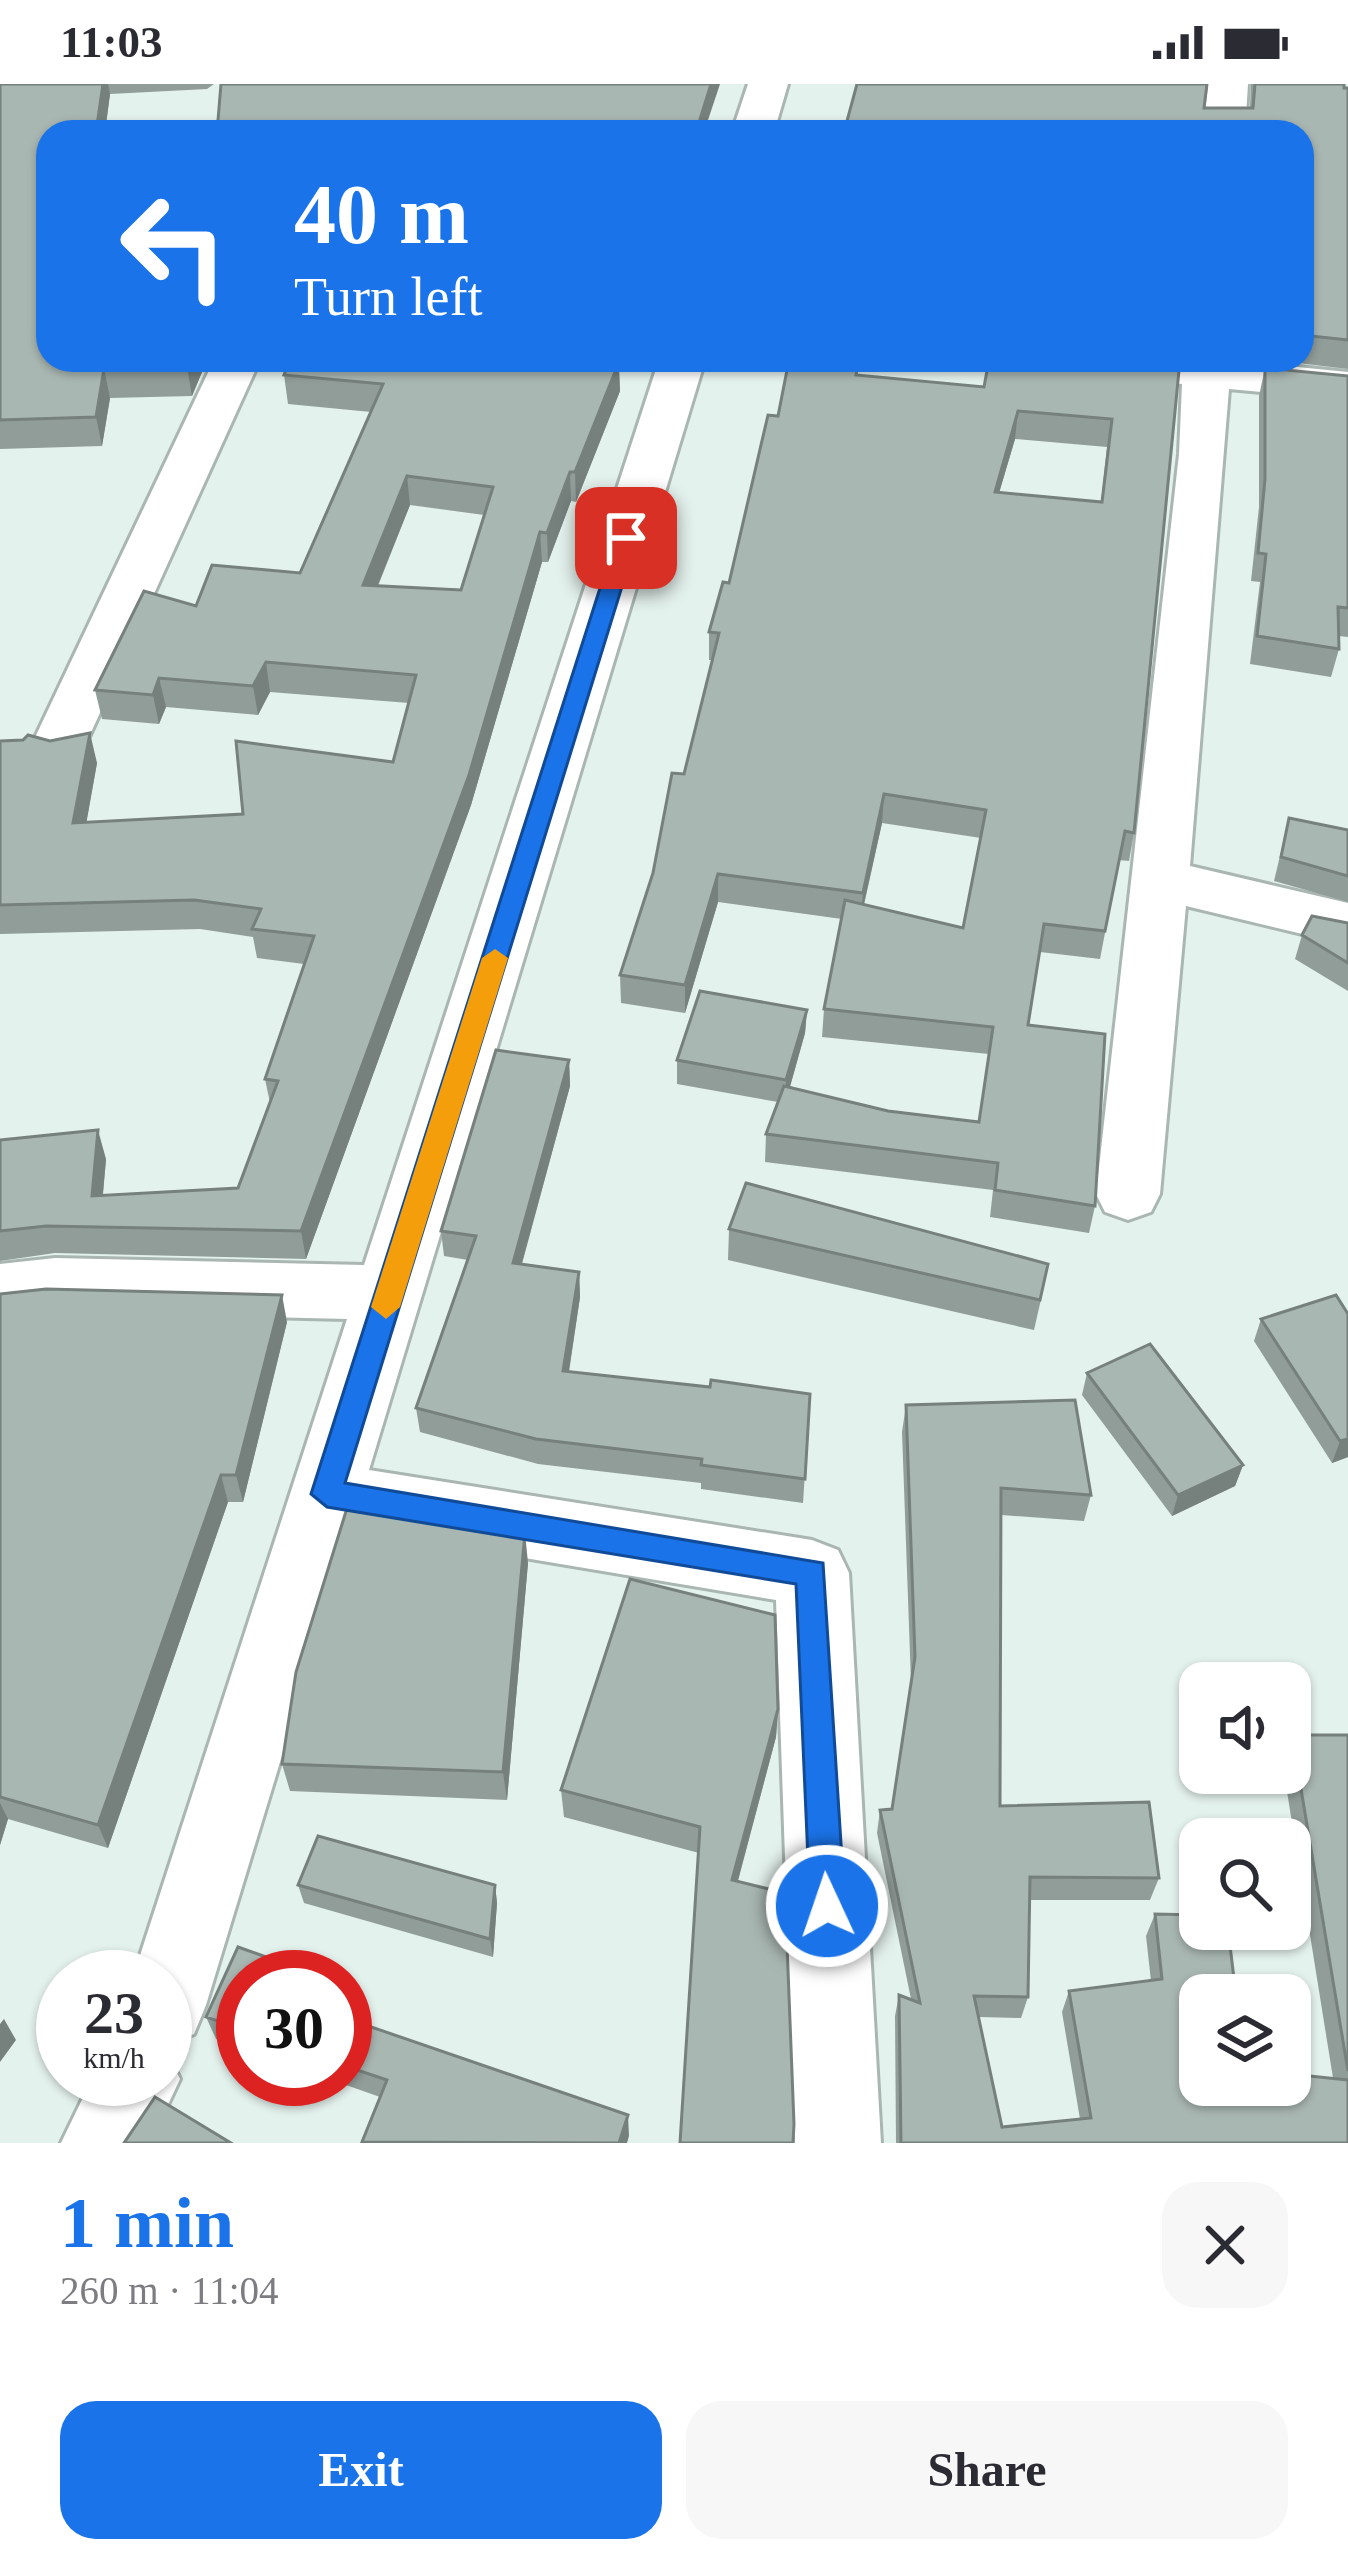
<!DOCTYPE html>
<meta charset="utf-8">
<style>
:root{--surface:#fff;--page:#f7f7f7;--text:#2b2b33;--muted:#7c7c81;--accent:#1a73e8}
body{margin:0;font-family:"Times New Roman",serif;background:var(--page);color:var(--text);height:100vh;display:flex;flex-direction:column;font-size:45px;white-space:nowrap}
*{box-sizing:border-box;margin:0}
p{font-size:39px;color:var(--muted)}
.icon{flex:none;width:66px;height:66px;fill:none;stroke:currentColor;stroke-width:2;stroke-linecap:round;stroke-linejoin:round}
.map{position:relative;height:2059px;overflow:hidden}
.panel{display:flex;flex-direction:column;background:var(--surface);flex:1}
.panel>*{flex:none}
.top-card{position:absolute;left:36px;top:36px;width:1278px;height:252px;border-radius:36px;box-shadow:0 3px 9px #0004;background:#1a73e8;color:#fff;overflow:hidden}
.fabs{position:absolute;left:1179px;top:1578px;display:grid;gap:24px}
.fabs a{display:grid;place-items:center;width:132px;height:132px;border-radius:24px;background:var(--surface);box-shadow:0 3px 9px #0004;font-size:60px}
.speed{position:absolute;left:36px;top:1866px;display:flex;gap:24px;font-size:60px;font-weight:700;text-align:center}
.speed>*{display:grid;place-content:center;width:156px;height:156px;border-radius:50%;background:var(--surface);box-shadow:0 3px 9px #0004;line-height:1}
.speed small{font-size:30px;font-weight:400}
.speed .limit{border:18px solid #d22;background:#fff;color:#111}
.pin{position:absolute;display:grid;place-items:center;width:102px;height:102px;color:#fff;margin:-51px;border-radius:24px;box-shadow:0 6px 18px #0006}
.me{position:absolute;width:132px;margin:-66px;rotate:357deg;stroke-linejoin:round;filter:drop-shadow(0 0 9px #0008)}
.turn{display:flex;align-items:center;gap:42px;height:252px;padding:0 60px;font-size:54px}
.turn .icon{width:156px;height:156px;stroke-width:2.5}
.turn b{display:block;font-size:84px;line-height:102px}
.round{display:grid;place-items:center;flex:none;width:126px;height:126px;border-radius:36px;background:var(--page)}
.head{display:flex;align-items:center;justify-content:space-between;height:204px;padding:0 60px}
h1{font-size:72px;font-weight:700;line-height:90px;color:var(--accent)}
.primary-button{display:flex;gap:24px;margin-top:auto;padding:24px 60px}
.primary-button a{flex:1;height:138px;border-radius:36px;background:var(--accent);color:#fff;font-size:48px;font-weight:700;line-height:138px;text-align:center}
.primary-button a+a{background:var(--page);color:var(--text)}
.status{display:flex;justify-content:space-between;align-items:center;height:84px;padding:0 60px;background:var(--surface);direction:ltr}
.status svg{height:33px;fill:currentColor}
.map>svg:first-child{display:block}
</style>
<div class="status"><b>11:03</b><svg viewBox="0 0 49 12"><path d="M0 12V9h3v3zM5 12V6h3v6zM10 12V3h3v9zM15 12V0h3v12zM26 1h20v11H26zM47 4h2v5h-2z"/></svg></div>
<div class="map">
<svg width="1348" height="2059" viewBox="0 0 1348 2059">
<rect width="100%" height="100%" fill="#e4f2ed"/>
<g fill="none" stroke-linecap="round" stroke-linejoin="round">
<g stroke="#a9b6b2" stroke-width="6">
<path id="minor" d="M748,0H788L774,48H732Z
M1208,0H1248L1245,48H1203Z
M214,276H260L84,664L76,677L57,682L38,677L30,664Z
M659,276H705L369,1386L812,1456L838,1466L849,1489L881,2059H795L776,1516L351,1445L206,1921L194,1950L165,1962V1893H133L347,1235L55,1228L0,1234V1180L55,1174L364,1181Z
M1052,276H1229L1348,288V316L1229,305L1190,782L1348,819V861L1186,822L1160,1110L1151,1128L1128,1136L1105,1128L1096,1110L1179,370L1182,300L1075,290L1059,286Z
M165,1964L180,1995L150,2059H61L92,1995H165Z"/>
</g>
<use href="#minor" fill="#fff" fill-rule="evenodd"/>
</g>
<path fill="#919d99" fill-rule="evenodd" d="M0,0H214L207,5L110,10L105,48H48V276H207L192,312L110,314L102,362L0,365Z
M1251,0H1344V4H1348V285L1272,276H1302V48L1204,24H1250Z
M789,276H850L848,285L857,291L984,303L1180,276L1134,749L1129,777L1119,776L1100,875L1040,868L1028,941L1095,1122L1089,1149L990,1133L993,1106L765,1078L766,1050L778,1018L677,1000V976L807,926L805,949L790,1003L888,1027L978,1038L989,970L822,953L824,925L842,835L718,818L685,929L621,919L620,891L684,690L712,576H709V548L729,499L778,332ZM1015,355L1107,363L1101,418L999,409ZM882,739L981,754L963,844L864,821Z
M1265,284L1348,292V553L1339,552V565L1331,593L1250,580L1260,498L1251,497L1259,423V312Z
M619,285L620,307L576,418L571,417L548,478H542L471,721L306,1175L55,1169L0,1177V1056L106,1075L103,1111L238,1104L270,1019L265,995L304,880L257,874L253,853L200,845L0,850V657L97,679L86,739L243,730L393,678L409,619L270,608L258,631L166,623L159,640L102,635L95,606L196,522L300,489L371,328L288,320L284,291ZM410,421L484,431L461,506L378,502Z
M1289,734L1348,746V818L1274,797Z
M1348,839V907L1295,875L1302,851Z
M569,976L570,1002L522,1180L579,1188L580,1213L569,1288L710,1303L810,1310L803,1419L701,1405V1399L538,1380L420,1348L416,1324L468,1176L444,1172L441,1147Z
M729,1145L1042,1211L1034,1246L728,1176Z
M0,1210L287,1238L243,1418H228L108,1764L8,1735L0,1761Z
M1336,1211L1348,1373L1332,1379L1254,1257L1261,1235Z
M1087,1289L1243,1381L1235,1402L1172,1432L1082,1311Z
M906,1321L1091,1411L1084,1437L1001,1431L1000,1722L1159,1794L1150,1816H1030L1028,1913L1021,1934L978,1933L1002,2043L1080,2035L1062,1928L1069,1907L1151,1897L1146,1852L1155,1830L1200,2001L1333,1994L1284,1689H1290V1656L1292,1651H1348V2059H896L895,1932L899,1911L911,1915L877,1749L880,1726L892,1725L911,1598L902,1348Z
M528,1479L507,1716L290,1707L282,1680Z
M778,1625L776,1653L738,1797L794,2040L699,1769L564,1733L561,1706Z
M298,1801H495L497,1819L493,1873L304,1819Z
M243,1893V1964L216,1955L206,1933Z
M345,1901L360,1927L355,1938L629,2052L380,2013L329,1995H345Z"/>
<path fill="#76807d" d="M103,0H108L110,10L105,48H96Z
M711,0H720L704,48H696Z
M190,276H207L192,312L187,283Z
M614,276H621L619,285L620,307L576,418L575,388Z
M104,285L110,314L102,362L96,333Z
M1018,327L1015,355L991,436L995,408Z
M570,388L571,417L548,478L547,449Z
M407,392L410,421L366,530L363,501Z
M540,448L542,478L471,721L306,1175L301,1147Z
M266,578L270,608L258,631L253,602Z
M159,594L166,623L159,640L153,611Z
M90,649L97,679L81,769L73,739Z
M884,710L882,739L860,837L863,809Z
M718,790V818L685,929V901Z
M807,926L805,949L785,1020L786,996Z
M569,976L570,1002L515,1204L513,1179Z
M98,1046L106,1075L100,1140L92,1112Z
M579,1188L580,1213L565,1312L563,1287Z
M282,1211L287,1238L243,1418L236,1391Z
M1348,1355V1373L1332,1379L1340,1357Z
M1243,1381L1235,1402L1172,1432L1178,1411Z
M221,1391L228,1418L108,1764L98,1741Z
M525,1449L528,1479L507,1716L503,1688Z
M778,1625L776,1653L731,1822L732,1796Z
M0,1719L8,1735L0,1761Z
M495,1801L497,1819L493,1873L490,1855Z
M354,1904L360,1927L348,1955L345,1946V1924Z
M4,1935L16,1956L0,1978V1940Z
M628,2031L629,2052L627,2059H619Z"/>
<path fill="#a9b7b2" stroke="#76807d" stroke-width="3" fill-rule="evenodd" d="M0,0H103L96,48H48V276H190L187,283L104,285L96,333L0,336Z
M221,0H711L696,48H217Z
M857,0H1207L1204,24H1253L1255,0H1344V4H1348V256L1302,251V48H844Z
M290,276H614L619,278L575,388H570L547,449L540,448L469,691L301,1147L46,1142L0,1147V1056L98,1046L92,1112L238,1104L278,997L265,995L314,852L252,845L261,825L194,816L0,821V657L23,656L28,651L50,657L90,649L73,739L243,730L236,657L393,678L416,591L266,578L253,602L159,594L153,611L95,606L144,507L196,522L212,481L300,489L383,300L284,291ZM407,392L493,403L461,506L363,501Z
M789,276H847L845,285L857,286L856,291L984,303L989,276H1180L1134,749L1125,747L1105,847L1044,840L1028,941L1105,950L1095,1122L995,1106L998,1079L766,1050L784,1002L888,1027L979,1038L993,943L824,925L845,816L963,844L986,726L884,710L863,809L718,790L685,901L620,891L653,789L672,689L684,690L719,549L709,548L723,498L729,499L768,331L778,332ZM1018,327L1112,335L1102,418L995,408Z
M1265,284L1348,292V524L1338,523L1339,565L1257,552L1266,470L1258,469L1265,395Z
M1289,734L1348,746V792L1281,773Z
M1312,832L1348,839V879L1302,851Z
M700,907L807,926L786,996L677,976Z
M496,966L569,976L513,1179L579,1188L563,1287L710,1303L711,1296L810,1310L805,1395L701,1381L702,1375L536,1355L416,1324L476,1152L441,1147Z
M746,1099L1048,1180L1040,1216L729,1145Z
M46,1205L282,1211L236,1391H221L98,1741L0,1713V1210Z
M1336,1211L1348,1230V1355L1340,1357L1261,1235Z
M1150,1260L1243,1381L1178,1411L1087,1289Z
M1075,1316L1091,1411L1001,1404L1000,1722L1149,1718L1159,1794L1030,1793L1028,1913L974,1912L1002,2043L1091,2034L1069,1907L1162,1895L1155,1830L1200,1831V1845H1228L1236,1911H1200V2001H1290V1990L1348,1996V2059H901L899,1911L920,1919L880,1726L892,1725L915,1573L906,1321Z
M348,1421L525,1449L503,1688L282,1680L296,1588Z
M630,1495L775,1531L778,1625L732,1796L785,1809L794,2040L793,2059H680L700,1743L561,1706Z
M1292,1651H1348V1987Z
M318,1752L495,1801L490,1855L298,1801Z
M238,1863L322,1893H243V1946L206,1933Z
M345,1901L354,1904L345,1924Z
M345,1934L628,2031L619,2059L362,2058L387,1996L345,1982Z
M155,2013L231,2059H124Z"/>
<path fill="#1a73e8" stroke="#114b97" stroke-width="3" d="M626,447L637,454L345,1399L823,1479L845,1822L839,1834L827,1839L815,1834L810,1822L796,1500L327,1423L311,1410L616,454Z"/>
<path fill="#f59e0b" d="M495,865L508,874L400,1223L386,1235L371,1223L482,874Z"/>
</svg>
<div class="fabs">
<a><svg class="icon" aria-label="sound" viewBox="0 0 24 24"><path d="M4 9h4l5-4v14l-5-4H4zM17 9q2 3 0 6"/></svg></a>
<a><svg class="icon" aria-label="search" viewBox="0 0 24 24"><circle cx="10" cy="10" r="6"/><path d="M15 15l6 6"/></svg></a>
<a><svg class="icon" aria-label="layers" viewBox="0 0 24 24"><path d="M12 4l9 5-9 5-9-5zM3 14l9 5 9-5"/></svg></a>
</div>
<div class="speed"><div>23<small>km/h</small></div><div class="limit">30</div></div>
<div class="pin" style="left:626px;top:454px;background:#d93025"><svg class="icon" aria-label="arrive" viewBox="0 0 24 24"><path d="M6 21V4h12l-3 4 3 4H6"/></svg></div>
<svg class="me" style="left:827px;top:1822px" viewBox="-20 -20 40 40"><circle r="17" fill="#1a73e8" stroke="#fff" stroke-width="3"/><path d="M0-11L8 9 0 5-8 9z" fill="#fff"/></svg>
<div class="top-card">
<div class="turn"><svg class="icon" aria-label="left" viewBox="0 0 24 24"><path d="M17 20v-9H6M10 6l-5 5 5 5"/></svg><div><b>40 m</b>Turn left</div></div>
</div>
</div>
<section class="panel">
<div class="head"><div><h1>1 min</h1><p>260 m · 11:04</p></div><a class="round"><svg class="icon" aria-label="close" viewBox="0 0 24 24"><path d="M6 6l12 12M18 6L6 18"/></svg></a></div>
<div class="primary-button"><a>Exit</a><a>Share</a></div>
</section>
